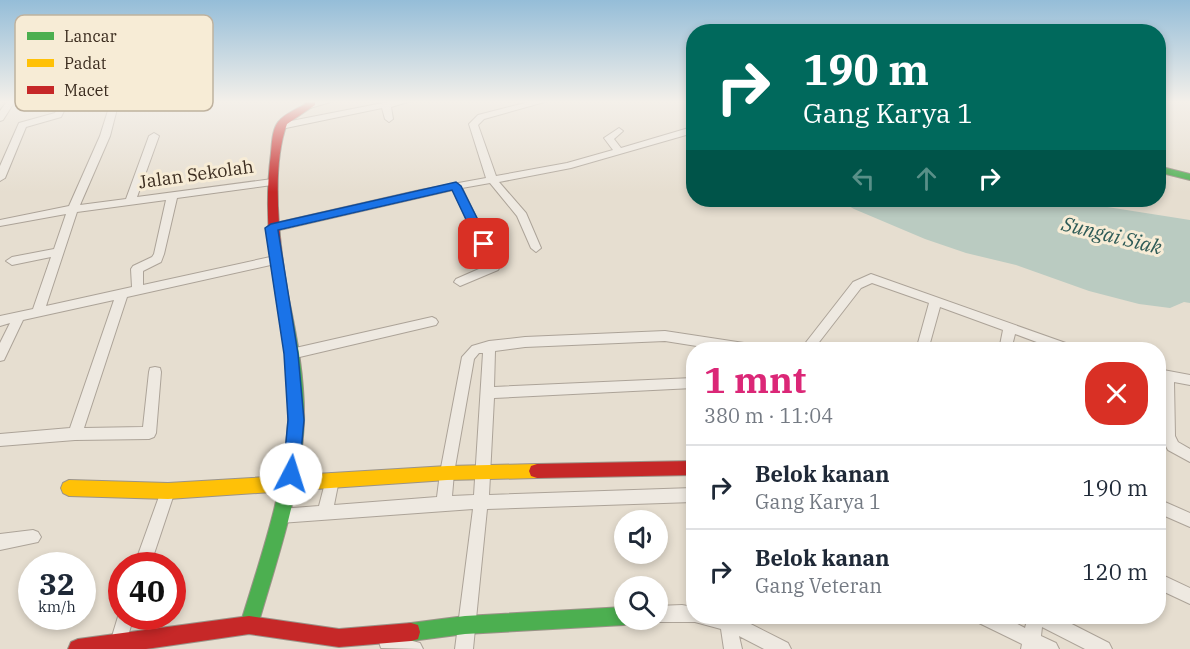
<!DOCTYPE html>
<html lang="id">
<meta charset="utf-8">
<style>
:root{--surface:#fff;--page:#f2f2f3;--text:#1f2937;--muted:#747a83;--line:#e0e1e3;--accent:#db2777}
body{margin:0;font-family:"IBM Plex Serif",serif;background:var(--page);color:var(--text);height:100vh;display:flex;flex-direction:column;font-size:22px;white-space:nowrap}
*{box-sizing:border-box;margin:0}
p{font-size:20px;color:var(--muted)}
.icon{flex:none;width:33px;height:33px;fill:none;stroke:currentColor;stroke-width:2;stroke-linecap:round;stroke-linejoin:round}
.map{position:relative;flex:1;overflow:hidden}
.sheet{position:absolute;left:686px;top:342px;width:480px;height:282px;display:flex;flex-direction:column;background:var(--surface);border-radius:24px;box-shadow:0 3px 9px #0003}
.sheet>*{flex:none}
.hud{position:absolute;left:686px;top:24px;width:480px;height:183px;border-radius:24px;box-shadow:0 3px 9px #0003;background:#00695c;color:#fff;overflow:hidden}
.fabs{position:absolute;left:614px;top:510px;display:grid;gap:12px}
.fabs a{display:grid;place-items:center;width:54px;height:54px;border-radius:50%;background:var(--surface);box-shadow:0 3px 9px #0003;font-size:30px}
.speed{position:absolute;left:18px;top:552px;display:flex;gap:12px;font-size:30px;font-weight:700;text-align:center}
.speed>*{display:grid;place-content:center;width:78px;height:78px;border-radius:50%;background:var(--surface);box-shadow:0 3px 9px #0003;line-height:1}
.speed small{font-size:15px;font-weight:400}
.speed .limit{border:9px solid #d22;background:#fff;color:#111}
.pin{position:absolute;display:grid;place-items:center;width:51px;height:51px;color:#fff;margin:-26px;border-radius:12px;box-shadow:0 3px 9px #0006}
.me{position:absolute;width:66px;margin:-33px;rotate:5deg;stroke-linejoin:round;filter:drop-shadow(0 0 4px #0008)}
.turn{display:flex;align-items:center;gap:21px;height:126px;padding:0 18px;font-size:27px}
.turn .icon{width:78px;height:78px;stroke-width:2.5}
.turn b{display:block;font-size:42px;line-height:51px}
.lanes{display:flex;align-items:center;height:57px;padding:0 18px;background:#0003;justify-content:center;gap:30px;direction:ltr}
.lanes .off{opacity:.35}
.round{display:grid;place-items:center;flex:none;width:63px;height:63px;border-radius:24px;background:var(--page)}
.headline{display:flex;align-items:center;justify-content:space-between;height:102px;padding:0 18px}
h1{font-size:36px;font-weight:700;line-height:45px;color:var(--accent)}
ul{padding:0;list-style:none}
li{display:flex;align-items:center;gap:18px;height:84px;padding:0 18px;border-top:2px solid var(--line)}
li div{flex:1}
li b{display:block;font-size:22px}
li em{font-style:normal}
.map>svg:first-child{display:block}
</style>
<div class="map">
<svg width="1190" height="649" viewBox="0 0 1190 649">
<rect width="100%" height="100%" fill="#e6ded0"/>
<path fill="#bacbc1" d="M838,200H1063L1190,220V303L1184,302L1170,308L1139,304L1089,291L1016,265L966,253L925,239L854,209Z"/>
<g fill="none" stroke-linecap="round" stroke-linejoin="round">
<g stroke="#aca398" stroke-width="2">
<path id="street" d="M7,101H15L3,120L0,121V111Z
M61,101H69L61,117L26,127L5,178L0,181V166L19,123L55,113Z
M111,101H119L110,136L80,205L126,199L149,136L154,133L159,136L137,197L272,179L277,182L272,185L177,198L164,254L161,262L143,271V285L275,256L280,260L275,264L127,297L84,428L143,427L149,372L150,368L155,367L160,368L161,372L156,433L154,437L149,439L75,440L0,446V434L70,428L114,300L23,320L4,360L0,361V343L10,323L0,326V316L33,309L51,257L12,265L6,261L12,257L54,249L66,214L0,226V220L69,206L100,136ZM166,200L154,254L152,257L133,266L131,269L132,287L46,306L77,212Z
M316,101H334L310,108L306,105Z
M393,101H411L391,107L393,119L389,122L385,119L382,108L281,129L277,126L281,123Z
M533,101H548L484,119L478,125L496,176L567,163L613,150L604,138L619,128L623,131L614,139L621,148L692,127L693,133L571,168L499,182L526,213L541,248L536,252L531,248L517,216L490,183L462,188L500,267L498,270L460,286L454,282L456,279L488,265L453,190L271,232L266,228L271,224L420,190L486,178L469,124L478,115Z
M871,274L1077,347L1079,350H1058L1015,334L1011,350H999L1003,330L940,307L930,343L932,350H920L918,343L929,303L872,283L861,288L813,350H800L853,282Z
M432,317L436,319L438,322L436,325L291,359L287,358L285,354L287,350L291,349Z
M665,331L757,345L763,350H722L665,341L525,347L495,351L494,387L693,378V388L494,398L489,495L693,488V502L487,509L473,649H455L473,509L280,523L275,521L273,516L275,511L280,509L319,506L327,475L332,473L337,475L339,480L334,505L437,497L440,473L462,357L472,346L489,341L525,337ZM479,353H483L474,495L452,496L454,473L474,359Z
M1158,369L1190,375V385L1174,382L1175,436L1178,442L1190,449V462L1168,450L1161,437L1162,380L1158,379Z
M168,484L173,486L175,491L150,566H134L161,491L163,486Z
M1158,499L1190,513V527L1158,513Z
M33,530L38,532L41,537L38,542L0,550V534Z
M1158,573L1190,588V604L1158,589Z
M682,605L693,607V616H735L788,643L791,649H764L739,636L742,649H724L721,629L695,622H657L651,620H657V606Z
M120,610L122,616H134L124,649H112L110,643Z
M975,616H1002L1025,628L1028,616H1056L1109,643L1112,649H1085L1042,627L1041,636L1056,643L1059,649H1021L1022,644L977,622Z
M387,634L420,643L423,649L381,648L379,642L381,636Z"/>
</g>
<g stroke="#9b9388" stroke-width="2">
<path id="fast" d="M1158,166L1190,174V180L1158,172Z
M282,290L288,295C297,337 305,380 304,423C301,492 277,559 258,625L256,632L249,634L242,632L240,625C260,559 284,493 288,423C291,380 283,337 276,295Z
M624,607V620H632L631,623L624,625L465,634L411,641L404,639L402,632L404,625L411,623L465,616Z"/>
</g>
<g stroke="#9b9388" stroke-width="2">
<path id="slow" d="M537,464L543,466L545,471L543,476L537,478L447,480L168,499L69,496L63,493L61,488L63,483L69,480L168,483L447,466Z"/>
</g>
<g stroke="#9b9388" stroke-width="2">
<path id="jam" d="M305,101H315V105L287,124C270,169 280,248 288,295L282,300L276,295C268,247 265,201 271,153C272,143 272,130 278,122C284,114 297,109 305,104Z
M693,461V475L537,478L531,476L529,471L531,466L537,464Z
M249,616L339,629L411,623L418,625L420,632L418,639L411,641L339,647L249,634L146,649H68L71,642L78,639Z"/>
</g>
<use href="#street" fill="#eee9e1" fill-rule="evenodd"/>
<use href="#fast" fill="#4caf50" fill-rule="evenodd"/>
<use href="#slow" fill="#ffc107" fill-rule="evenodd"/>
<use href="#jam" fill="#c62828" fill-rule="evenodd"/>
</g>
<linearGradient id="sky" x2="0" y2="1"><stop stop-color="#95bdd8"/><stop offset="0.53" stop-color="#f4f0ea"/><stop offset="1" stop-color="#f4f0ea" stop-opacity="0"/></linearGradient>
<rect width="1190" height="192" fill="url(#sky)"/>
<path fill="#1a73e8" stroke="#114b97" stroke-width="1.5" d="M456,182L461,186L490,244L488,247H479L452,190L278,230L298,354L304,420L299,474L296,479L291,481L285,479L283,474L288,420L284,354L265,228L271,224Z"/>
<g text-anchor="middle" dominant-baseline="central" stroke-width="6" stroke-linejoin="round" paint-order="stroke">
<g font-size="18" fill="#3b2c1f" stroke="#f7ecd6">
<text transform="translate(196 174) rotate(-8)">Jalan Sekolah</text>
</g>
<g font-size="20" font-style="italic" fill="#2e5b57" stroke="#f7ecd6">
<text transform="translate(1112 235) rotate(14)">Sungai Siak</text>
</g>
</g>
<rect x="15" y="15" width="198" height="96" rx="9" fill="#f7ecd6" stroke="#bfb29f" stroke-width="1.5"/>
<rect x="27" y="32" width="27" height="8" fill="#4caf50"/>
<rect x="27" y="59" width="27" height="8" fill="#ffc107"/>
<rect x="27" y="86" width="27" height="8" fill="#c62828"/>
<g font-size="16" fill="#3b2c1f">
<text x="64" y="42">Lancar</text>
<text x="64" y="69">Padat</text>
<text x="64" y="96">Macet</text>
</g>
</svg>
<div class="fabs">
<a><svg class="icon" aria-label="sound" viewBox="0 0 24 24"><path d="M4 9h4l5-4v14l-5-4H4zM17 9q2 3 0 6"/></svg></a>
<a><svg class="icon" aria-label="search" viewBox="0 0 24 24"><circle cx="10" cy="10" r="6"/><path d="M15 15l6 6"/></svg></a>
</div>
<div class="speed"><div>32<small>km/h</small></div><div class="limit">40</div></div>
<div class="pin" style="left:484px;top:244px;background:#d93025"><svg class="icon" aria-label="arrive" viewBox="0 0 24 24"><path d="M6 21V4h12l-3 4 3 4H6"/></svg></div>
<svg class="me" style="left:291px;top:474px" viewBox="-20 -20 40 40"><circle r="19" fill="#fff"/><path d="M0-13L10 11 0 6-10 11z" fill="#1a73e8"/></svg>
<div class="hud">
<div class="turn"><svg class="icon" aria-label="right" viewBox="0 0 24 24"><path d="M7 20v-9h11M14 6l5 5-5 5"/></svg><div><b>190 m</b>Gang Karya 1</div></div>
<div class="lanes"><svg class="icon off" aria-label="left" viewBox="0 0 24 24"><path d="M17 20v-9H6M10 6l-5 5 5 5"/></svg><svg class="icon off" aria-label="ahead" viewBox="0 0 24 24"><path d="M12 20V5M6 11l6-6 6 6"/></svg><svg class="icon" aria-label="right" viewBox="0 0 24 24"><path d="M7 20v-9h11M14 6l5 5-5 5"/></svg></div>
</div>
<section class="sheet">
<div class="headline"><div><h1>1 mnt</h1><p>380 m · 11:04</p></div><a class="round" style="background:#d93025;color:#fff"><svg class="icon" aria-label="close" viewBox="0 0 24 24"><path d="M6 6l12 12M18 6L6 18"/></svg></a></div>
<ul>
<li><svg class="icon" aria-label="right" viewBox="0 0 24 24"><path d="M7 20v-9h11M14 6l5 5-5 5"/></svg><div><b>Belok kanan</b><p>Gang Karya 1</p></div><em>190 m</em></li>
<li><svg class="icon" aria-label="right" viewBox="0 0 24 24"><path d="M7 20v-9h11M14 6l5 5-5 5"/></svg><div><b>Belok kanan</b><p>Gang Veteran</p></div><em>120 m</em></li>
</ul>
</section>
</div>
